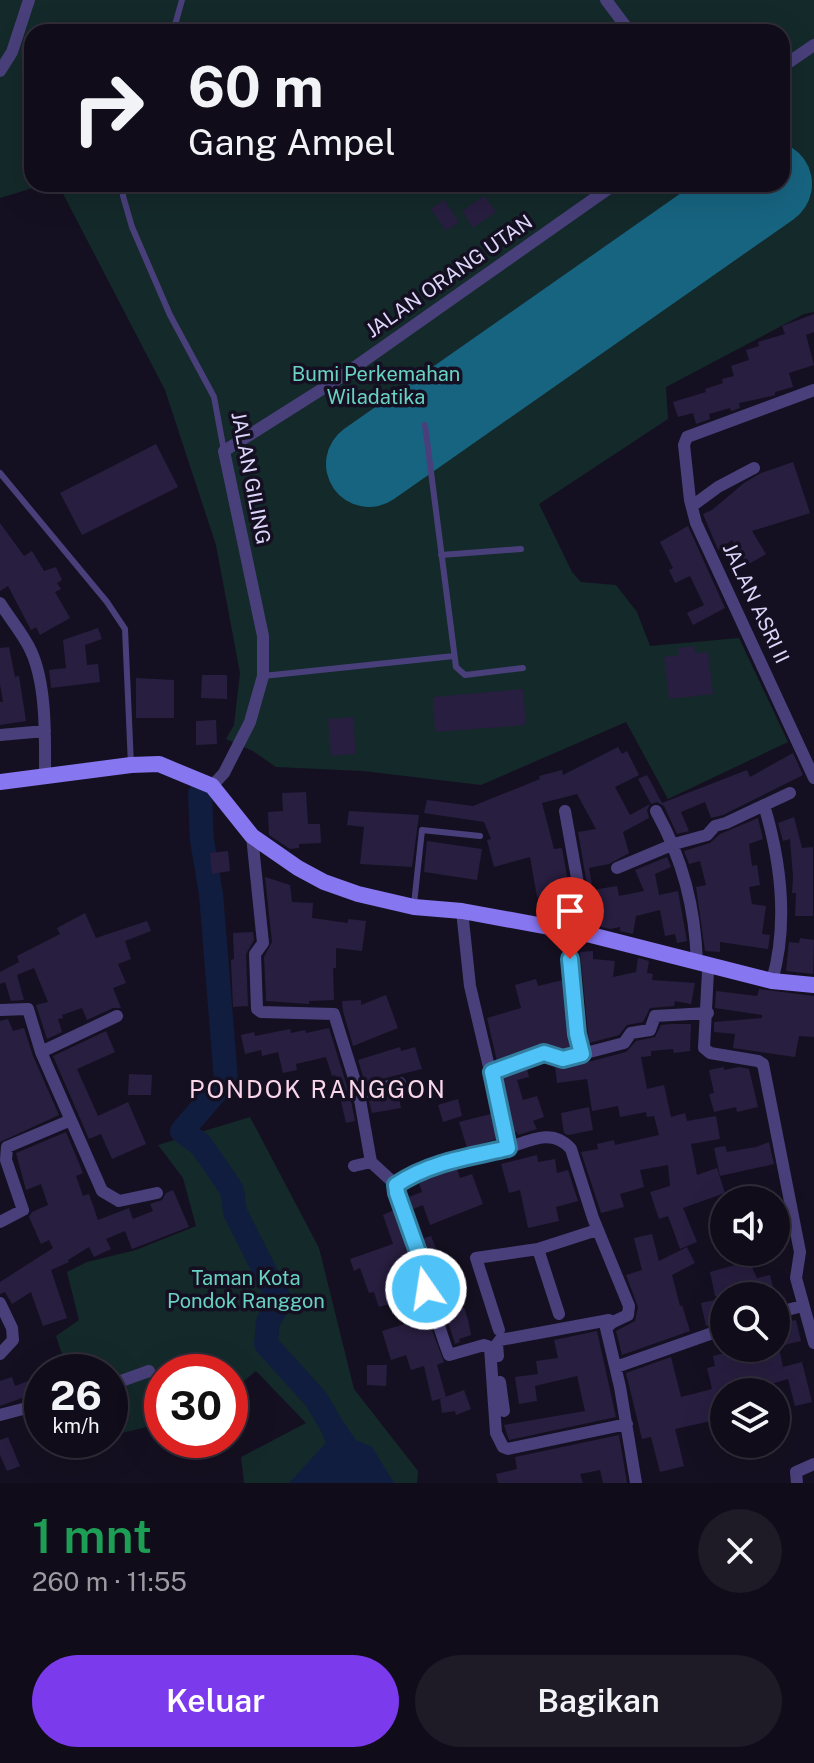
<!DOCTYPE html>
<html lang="id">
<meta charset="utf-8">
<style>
:root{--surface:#100c19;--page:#1e1a26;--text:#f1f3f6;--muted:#9c9ba2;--line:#302c38;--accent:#7c3aed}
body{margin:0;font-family:"Public Sans",sans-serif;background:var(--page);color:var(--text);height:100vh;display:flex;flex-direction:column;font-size:30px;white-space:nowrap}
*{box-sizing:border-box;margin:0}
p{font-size:26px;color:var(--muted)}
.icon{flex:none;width:44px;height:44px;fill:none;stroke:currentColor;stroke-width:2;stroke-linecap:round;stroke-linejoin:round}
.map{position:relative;height:1483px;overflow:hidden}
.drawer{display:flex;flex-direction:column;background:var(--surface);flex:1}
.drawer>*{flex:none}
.banner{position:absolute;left:24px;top:24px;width:766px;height:168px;border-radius:24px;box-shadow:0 8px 32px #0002,0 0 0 2px var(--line);background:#100c19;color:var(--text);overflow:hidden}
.tools{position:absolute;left:710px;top:1186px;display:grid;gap:16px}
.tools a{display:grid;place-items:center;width:80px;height:80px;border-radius:50%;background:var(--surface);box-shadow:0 8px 32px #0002,0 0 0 2px var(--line);font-size:40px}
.speed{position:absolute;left:24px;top:1354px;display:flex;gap:16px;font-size:40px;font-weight:700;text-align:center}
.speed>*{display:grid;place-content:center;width:104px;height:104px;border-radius:50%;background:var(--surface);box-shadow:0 8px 32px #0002,0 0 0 2px var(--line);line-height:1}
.speed small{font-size:20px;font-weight:400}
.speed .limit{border:12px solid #d22;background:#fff;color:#111}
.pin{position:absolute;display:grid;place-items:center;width:68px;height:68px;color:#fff;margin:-82px -34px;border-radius:50% 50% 50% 0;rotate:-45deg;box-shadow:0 0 8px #0007}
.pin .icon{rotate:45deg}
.me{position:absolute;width:88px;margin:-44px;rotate:347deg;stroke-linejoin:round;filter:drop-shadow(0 0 6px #0008)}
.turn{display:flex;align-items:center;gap:28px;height:168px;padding:0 32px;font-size:36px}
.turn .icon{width:104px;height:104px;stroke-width:2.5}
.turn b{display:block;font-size:56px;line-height:68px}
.round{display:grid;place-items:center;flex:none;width:84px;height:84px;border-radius:42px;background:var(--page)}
.head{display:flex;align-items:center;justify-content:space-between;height:136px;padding:0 32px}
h1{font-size:48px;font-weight:600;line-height:60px;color:#1e9e55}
.button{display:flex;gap:16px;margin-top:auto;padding:16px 32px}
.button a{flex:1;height:92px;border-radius:48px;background:var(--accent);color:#fff;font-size:32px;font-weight:600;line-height:92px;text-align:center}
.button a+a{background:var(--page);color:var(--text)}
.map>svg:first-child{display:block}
</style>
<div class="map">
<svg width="814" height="1483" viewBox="0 0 814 1483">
<rect width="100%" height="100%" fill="#151021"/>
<path fill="#14292a" d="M0,0H814V312L804,314L666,387L668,419L539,504L572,572L581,582L616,585L637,612L650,646L739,638L788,742L668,799L626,722L481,785L363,771L276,767L253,751L226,739L234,725L240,673L216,545L165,390L58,184H782V32H32V184H46L0,198Z
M250,1117L319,1248L354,1389L418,1471L417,1483H244L241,1457L306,1423L256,1371L230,1392V1372H162V1423L110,1436V1372H68L56,1336L79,1320L67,1272L87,1262L136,1250L196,1226L183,1178L158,1145Z"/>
<path fill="#111d3f" d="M344,1423L356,1440L372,1447L394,1483H289Z"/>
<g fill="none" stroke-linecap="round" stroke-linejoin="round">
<path stroke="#111d3f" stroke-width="24" d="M200,794L202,840L211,894L226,1080L182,1131L201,1145L232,1190L235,1212L280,1301L268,1322L266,1344L316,1399L333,1428L354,1483"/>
<path stroke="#176481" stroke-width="86" d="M369,464L769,184"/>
</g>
<path fill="#281e40" d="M484,196L496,212L473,228L462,211Z
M444,200L459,222L446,231L431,209Z
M814,314V332L806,335L814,365L789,373L793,387L775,392V395L772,396L739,403L740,408L731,411L730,408L709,414L710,419L696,424L693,413L678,417L673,402L706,392L705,389L723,383L722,379L734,376L731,366L749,360L746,350L759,346L758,342L785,334L782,326Z
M156,444L178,487L82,535L60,493Z
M793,462L810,513L752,531L766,554L747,565L732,540L718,550L703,514L712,510L744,483L761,473Z
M0,523L24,556L32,551L44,571L56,567L62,580L57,583L61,589L55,592L70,618L40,635L36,627L31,630L8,586L0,591Z
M688,526L725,608L693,625L687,613L704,605L690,576L675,583L669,570L673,568L660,542Z
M98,628L102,639L85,645L87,665L98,664L100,682L51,688L49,670L66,668L63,640Z
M694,646L695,653L708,652L713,694L669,699L664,657L679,655L678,648Z
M9,647L15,677L19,676L26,721L0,725V702H3L0,684V648Z
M202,675H227V699L201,698Z
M136,678L174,680V718H136Z
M523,689L526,725L435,732L433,697Z
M353,717L356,754L331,756L328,719Z
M216,720L217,744L196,745V721Z
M618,747L622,754L627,751L639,775L615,787L630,815L650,804L647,810L649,818L623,832L629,853L609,864L589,868L593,890L617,886L619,896L644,891L635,870L667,857L671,867L655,874L659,895L678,891L687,941L677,943L675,934L665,936L660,910L636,916L633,934L620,931V927L610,929L594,925L578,832L596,829L577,794L542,803L554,849L562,848L575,921L562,918L557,893L537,897L530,857L494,867L487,840L491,839L484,822L424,813L427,800L473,806L540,779L539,776L562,770L563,775Z
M793,753L803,775L723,815L711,818L705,802L681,812L689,831L677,834L664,806L657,802L651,804L638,779L647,775L662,803L747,770L750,777Z
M306,792L308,824H320L321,843L299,844V848L290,849L269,835L268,812L283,811L282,793Z
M349,811L419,815L412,867L360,864L364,827L347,825Z
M794,817L802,848L813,847V916H795L796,893H792L793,877L790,839L783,841L778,823Z
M758,818L763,839L749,844L752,866L757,865L760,885L749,887L752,904L766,906L762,934L770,935L768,949L720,942V952L705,951L696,887L706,885L700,861L689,864L684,851L710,843L720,834Z
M427,841L482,849L477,880L424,872Z
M228,851L230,871L212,874L210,853Z
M265,877L290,885L292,902L313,903L312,918L348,923V919L366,921L362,951L336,948V968H333L334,1000L309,1001V1004L266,1001L264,957L272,942Z
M85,913L96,938L147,921L151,931L125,941L131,959L118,964L126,983L113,988L121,1008H113L87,1020L82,1008L62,1015L63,1018L58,1019L62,1032L47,1039L36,1005L48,1002L34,968L17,975L24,1000L11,1001L5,982L0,984V972L19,962L17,956L60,934L57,928Z
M253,932L254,940L246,954L248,1006L233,1007L231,960L234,959L233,933Z
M800,938L814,940L813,974L786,971L789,942L799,943Z
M593,951V959L615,961L613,977L636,972L638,958L649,961L647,973L653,974L652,980L695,983L691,1004L675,1001L674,1006L650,1008L643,1022L627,1025L619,1035L589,1043L580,952Z
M536,979L538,986L563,980L571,1048L563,1050L542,1044L497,1061L487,1018L521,1008L515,985Z
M759,989L814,996V1037L799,1036L795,1057L733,1048L735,1034L714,1032V1022L762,1018V1015L715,1008L716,991L757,996Z
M386,995L398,1028L353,1046L343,1011L342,1001L361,1000V1005Z
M8,1019L13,1031L24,1028L33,1056L59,1115L0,1142V1021Z
M671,1024H691L690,1051L674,1053L673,1049L651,1051V1056L641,1057L647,1089L664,1085L671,1117L685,1113L687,1121L716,1116L720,1139L691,1144L697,1175L717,1168L725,1193L683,1208L697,1242L680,1249L668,1216L659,1219L650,1192L670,1186L668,1165L640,1170L644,1187L620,1194L624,1207L601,1213L581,1152L598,1149L597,1144L614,1140L615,1145L659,1135L654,1116L647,1117L646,1112L620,1117L618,1106L592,1111L587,1079L557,1083L555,1066L565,1068L626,1052L636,1041L655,1037L661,1025Z
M329,1028L350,1096L355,1121L346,1123L335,1075L332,1076L326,1057L296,1064L297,1070L283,1073L278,1052L262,1056L261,1050L245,1054L241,1035L254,1032L255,1036L290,1029L291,1033L305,1030L306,1033Z
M106,1031L115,1052L77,1069L98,1116L128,1102L146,1144L112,1159L101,1134L89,1139L53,1056Z
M400,1047L401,1051L415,1047L422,1069L365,1083L358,1060Z
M724,1067V1070L739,1067L749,1069L758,1107L737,1112L736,1107L714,1112L709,1094L714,1093L709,1070Z
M527,1069L529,1077L517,1080L523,1100L537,1096L544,1117L533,1121L537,1129L518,1135L517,1132L514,1133L501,1078Z
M129,1074L152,1075L151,1095H128Z
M398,1093L401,1108L372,1113L369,1101Z
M458,1099L462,1116L443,1122L438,1105Z
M589,1107L593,1130L568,1135L564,1133L561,1113Z
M491,1114L497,1139L467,1148L459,1122Z
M66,1132L83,1173L76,1176L83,1196L89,1194L98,1220L129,1208L133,1219L153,1211L150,1204L162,1200L166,1193L173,1190L189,1227L132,1249L125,1231L106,1239L111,1249L94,1257L89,1247L68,1260L69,1262L51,1270L67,1318L43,1326L31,1292L12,1304L5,1292L0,1294V1282L53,1248L49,1240L41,1244L29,1217L32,1212L48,1205L41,1184L26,1190L16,1153Z
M769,1142L774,1164L720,1176L714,1148L725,1146L727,1152L756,1147Z
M537,1155L538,1162L555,1159L557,1173L568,1170L578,1201L556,1207L559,1221L528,1228L520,1190L509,1193L501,1164Z
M457,1169L460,1178L472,1174L483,1204L430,1225L423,1205L413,1209L409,1197L422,1192L419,1183L425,1179Z
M394,1210L420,1295L379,1307L374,1292L369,1293L360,1268L354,1271L350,1259L393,1244L383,1215Z
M652,1234L659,1261L687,1247L695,1263L672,1275L680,1306L682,1305L690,1331L622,1355L616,1331L635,1321L638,1307L626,1275L642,1270L634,1238Z
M431,1236L443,1266L456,1310L464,1307L468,1320L471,1335L459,1339L460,1342L455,1344L422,1239Z
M737,1252H745L757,1278L770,1275L775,1296H715L710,1272L735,1265L730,1255Z
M724,1298V1320L706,1326L701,1303Z
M427,1317L444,1362L437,1365L446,1397L432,1401L424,1366L411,1370L406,1355L391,1360L382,1331Z
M787,1319V1322L796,1320L801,1341L776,1347V1322Z
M597,1331L616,1417L509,1440L504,1425L585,1411L577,1376L535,1386L537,1401L519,1404L515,1377L538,1374L536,1361L558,1358L554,1340Z
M723,1348H779L783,1367L802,1362L812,1402L795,1406L788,1379L767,1385L769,1392H724V1418L675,1429L684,1466L660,1472L651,1437L642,1439L626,1373L671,1357L681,1397L712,1389L707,1368L715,1366L713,1356L724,1353Z
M367,1365H387L386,1386L367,1385Z
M12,1377L15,1386L31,1380L36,1393L0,1406V1381Z
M464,1390L471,1409L456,1415L455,1411L442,1413L440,1399Z
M619,1435L627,1483H603L600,1470L580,1474L583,1483H498L496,1474L517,1469L515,1457Z
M8,1437L20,1466L7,1471L0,1455V1440Z"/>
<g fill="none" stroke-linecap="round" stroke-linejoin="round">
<path stroke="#49407b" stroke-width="6" d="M173,32L182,0
M124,184L123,196L132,227L170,315L214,397L224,451
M425,425L456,667L465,675L523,668
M0,473L107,602L125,629L131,765
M441,555L521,549
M263,676L454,656
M414,904L422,830L480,836"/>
<path stroke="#49407b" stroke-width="12" d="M606,0L630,32
M782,67L814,45
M0,71L12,52L29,0
M814,390L687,437L684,445L690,500L696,523L814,778
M692,506L718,487L754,468
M0,603C10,619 24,635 31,651C47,686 45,739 45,777
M0,735L45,731
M212,786L224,773L250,722L263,676V636L224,451L338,379L615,184
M764,805C781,862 789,922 772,981
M565,811L587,934
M656,811C683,860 695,907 697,963
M252,836L263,943L255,954L257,1009L261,1012L334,1014L359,1094L371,1162L396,1185
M617,868L674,844L707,835L715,826L726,823L790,793
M462,911L470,986L508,1148C531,1140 553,1128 571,1149L593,1218L629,1306L628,1315L613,1322L606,1328L620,1387L636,1483
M568,932L577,1034L582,1054
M711,966L708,971L704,1048L710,1053L758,1061L763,1064L800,1252L796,1278L814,1343
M0,1010L28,1009L41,1052L102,1191L119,1201L157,1193
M41,1052L117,1016
M492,1072L544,1053L563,1059L624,1043L631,1033L650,1030L655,1016L708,1013
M359,1094L400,1083
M508,1148C469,1157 430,1162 396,1185L397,1193C418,1246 429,1302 449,1355L484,1345L490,1347L496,1433L503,1447L508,1449L627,1424
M354,1166L371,1162
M0,1222L23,1210L6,1160L7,1147L71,1120
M538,1249L559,1314
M0,1303L12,1328L13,1340L0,1354
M776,1313L802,1306
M499,1330L476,1258L538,1249L597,1230
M498,1356L497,1344L500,1340L609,1320L613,1322
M616,1367L724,1329
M500,1382L504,1411
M110,1385L149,1371
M0,1415L42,1404
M797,1483L796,1472L814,1464"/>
<path stroke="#8676f0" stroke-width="16" d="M0,782L131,765L159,764L212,786L252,836L298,868L324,882L358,894L414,907L462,911L587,934L772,981L814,985"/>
</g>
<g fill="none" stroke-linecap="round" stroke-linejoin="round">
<g stroke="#337fa1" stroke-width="20">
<path id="route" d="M426,1289L419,1255L397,1193L396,1185C430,1162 469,1157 508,1148L492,1072L544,1053L563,1059L582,1054L577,1034L570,959"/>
</g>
<use href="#route" stroke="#4fc3f7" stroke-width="14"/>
</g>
<g text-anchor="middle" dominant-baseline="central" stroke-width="7" stroke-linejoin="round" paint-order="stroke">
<g font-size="20" fill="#ddd5fa" stroke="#151021">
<text transform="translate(449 276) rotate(-35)">JALAN ORANG UTAN</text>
<text transform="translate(251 478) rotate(79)">JALAN GILING</text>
<text transform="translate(756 603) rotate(65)">JALAN ASRI II</text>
</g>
<g font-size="20" fill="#69d2c3" stroke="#151021">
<text x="376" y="374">Bumi Perkemahan<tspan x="376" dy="23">Wiladatika</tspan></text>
<text x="246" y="1278">Taman Kota<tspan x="246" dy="23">Pondok Ranggon</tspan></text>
</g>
<g font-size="24" letter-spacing="2" fill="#fad6ea" stroke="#151021">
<text x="318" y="1089">PONDOK RANGGON</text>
</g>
</g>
</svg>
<div class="tools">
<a><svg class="icon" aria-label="sound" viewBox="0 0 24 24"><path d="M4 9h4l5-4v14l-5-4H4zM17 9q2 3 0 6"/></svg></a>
<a><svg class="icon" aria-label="search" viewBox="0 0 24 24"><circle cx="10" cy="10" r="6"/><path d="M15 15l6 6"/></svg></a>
<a><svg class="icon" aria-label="layers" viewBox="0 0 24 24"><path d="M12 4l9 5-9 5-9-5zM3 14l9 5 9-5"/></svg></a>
</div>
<div class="speed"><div>26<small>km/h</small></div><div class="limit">30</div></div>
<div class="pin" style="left:570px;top:959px;background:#d93025"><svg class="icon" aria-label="arrive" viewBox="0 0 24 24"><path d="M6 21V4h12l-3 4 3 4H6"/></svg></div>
<svg class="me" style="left:426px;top:1289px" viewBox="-20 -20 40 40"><circle r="17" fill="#4fc3f7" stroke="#fff" stroke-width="3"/><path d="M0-11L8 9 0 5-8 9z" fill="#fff"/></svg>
<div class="banner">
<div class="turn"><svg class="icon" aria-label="right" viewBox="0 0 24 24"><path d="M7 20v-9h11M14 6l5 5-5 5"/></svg><div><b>60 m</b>Gang Ampel</div></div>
</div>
</div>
<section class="drawer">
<div class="head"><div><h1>1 mnt</h1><p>260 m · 11:55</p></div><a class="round"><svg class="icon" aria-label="close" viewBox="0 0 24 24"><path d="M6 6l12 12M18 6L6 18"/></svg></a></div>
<div class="button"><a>Keluar</a><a>Bagikan</a></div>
</section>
